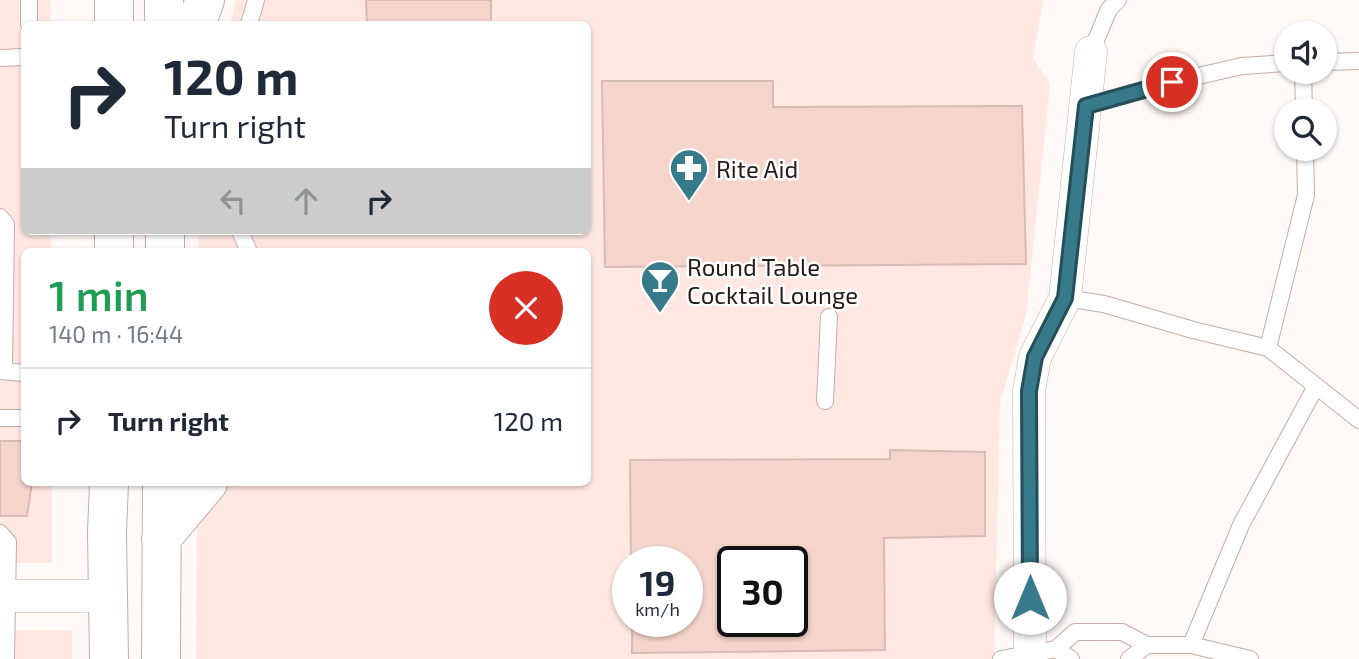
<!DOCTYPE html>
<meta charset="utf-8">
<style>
:root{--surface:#fff;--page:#f6f6f7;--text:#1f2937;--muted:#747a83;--line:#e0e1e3}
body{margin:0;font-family:"Exo 2",sans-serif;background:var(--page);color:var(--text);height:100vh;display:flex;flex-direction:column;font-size:26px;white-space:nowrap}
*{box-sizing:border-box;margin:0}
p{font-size:23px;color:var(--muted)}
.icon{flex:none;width:38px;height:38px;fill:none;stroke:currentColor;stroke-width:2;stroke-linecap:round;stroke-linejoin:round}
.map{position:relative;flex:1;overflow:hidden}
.side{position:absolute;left:21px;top:248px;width:570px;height:238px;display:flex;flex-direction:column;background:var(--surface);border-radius:10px;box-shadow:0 2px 5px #0004}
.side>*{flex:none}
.hud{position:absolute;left:21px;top:21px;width:570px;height:214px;border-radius:10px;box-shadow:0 2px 5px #0004;background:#fff;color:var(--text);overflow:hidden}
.fabs{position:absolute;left:1274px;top:21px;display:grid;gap:14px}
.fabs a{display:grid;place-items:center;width:63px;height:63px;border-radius:50%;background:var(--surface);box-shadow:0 2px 5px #0004;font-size:35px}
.speed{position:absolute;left:612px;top:546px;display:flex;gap:14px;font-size:35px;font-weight:700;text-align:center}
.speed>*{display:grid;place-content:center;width:91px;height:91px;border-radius:50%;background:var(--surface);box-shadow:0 2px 5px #0004;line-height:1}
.speed small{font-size:18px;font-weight:400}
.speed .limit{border:4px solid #111;border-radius:10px;background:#fff;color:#111}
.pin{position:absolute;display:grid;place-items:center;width:60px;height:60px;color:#fff;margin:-30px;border:4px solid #fff;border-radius:50%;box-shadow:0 2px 7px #0007}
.me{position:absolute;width:77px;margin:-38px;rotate:0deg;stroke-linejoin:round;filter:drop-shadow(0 0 5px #0008)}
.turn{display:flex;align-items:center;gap:24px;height:147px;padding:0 28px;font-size:32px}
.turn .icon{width:91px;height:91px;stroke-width:2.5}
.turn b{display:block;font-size:49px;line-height:60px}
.lanes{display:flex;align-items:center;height:66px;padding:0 28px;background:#0003;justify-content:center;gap:35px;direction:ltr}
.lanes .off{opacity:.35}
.round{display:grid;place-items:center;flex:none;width:74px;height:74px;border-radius:37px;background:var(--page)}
.headline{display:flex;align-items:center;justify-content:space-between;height:119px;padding:0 28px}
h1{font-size:42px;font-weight:600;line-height:52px;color:#1e9e55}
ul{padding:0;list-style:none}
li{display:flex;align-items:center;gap:21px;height:105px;padding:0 28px;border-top:2px solid var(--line)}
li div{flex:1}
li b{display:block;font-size:26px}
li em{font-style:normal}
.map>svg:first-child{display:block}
</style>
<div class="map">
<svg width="1359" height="659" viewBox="0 0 1359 659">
<rect width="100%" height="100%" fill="#fff9f7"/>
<path fill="#ffe8e2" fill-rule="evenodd" d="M0,0H50L51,24H24V231H51V252H24V483H52V563H0Z
M236,0H1043L1033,58L1050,84L1026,315L1000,403L994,659H196L197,483H588V252H198V231H588V24H230ZM628,562H688V621H628ZM733,562H793V621H733Z
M0,630H72V659H0Z"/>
<path fill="#f5d4cb" stroke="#d7bbb4" stroke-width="2" fill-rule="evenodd" d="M366,0H491V24H367Z
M602,81H773V107L1022,106L1026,264L605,267Z
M0,441H24V483H32L27,516H0Z
M890,450L985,452V536L884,538L885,650L632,653V621H688V562H631L630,460L890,459ZM733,562H793V621H733Z"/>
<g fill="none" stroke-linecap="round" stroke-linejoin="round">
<g stroke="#c7aba4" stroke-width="18">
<path id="service" d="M29,0V24
M249,24L256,0
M1091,52L1109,9L1118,0
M0,58L24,57
M1325,62L1359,61
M1303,72L1304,110
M1086,106L1172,82L1242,66L1286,63
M0,217L6,224L4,371
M240,231L249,252
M1065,298L1104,304L1193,330L1268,348L1359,420
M1268,348L1306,195L1305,149
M0,371L24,373
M825,401L829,317
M0,418H24
M0,533L8,542L6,659
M1191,645L1241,525L1316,386
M1056,649L1071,659
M1001,659L1056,649L1075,632H1122L1147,645H1191L1250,659
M1129,659L1147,645"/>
</g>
<g stroke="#c7aba4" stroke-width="33">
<path id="minor" d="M0,596H108
M1030,659L1029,391L1035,357L1065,298L1091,52"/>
</g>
<g stroke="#c7aba4" stroke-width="40">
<path id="secondary" d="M164,0V24"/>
</g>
<g stroke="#c7aba4" stroke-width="40">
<path id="primary" d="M114,0V24
M196,24L205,0
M114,231V252
M165,252V231
M161,539L208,483
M109,659L107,533L109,483
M161,659L162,483"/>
</g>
<use href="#service" stroke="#fff" stroke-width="16"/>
<use href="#minor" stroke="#fff" stroke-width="32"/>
<use href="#secondary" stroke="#fff" stroke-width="38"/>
<use href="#primary" stroke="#fff" stroke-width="38"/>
</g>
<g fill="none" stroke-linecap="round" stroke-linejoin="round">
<g stroke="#244f5a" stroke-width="18">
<path id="route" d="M1030,598L1029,391L1035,357L1065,298L1086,106L1172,82"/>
</g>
<use href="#route" stroke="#377a8a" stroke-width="12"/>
</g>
<defs>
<g id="pharmacy-pin" transform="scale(2.0125)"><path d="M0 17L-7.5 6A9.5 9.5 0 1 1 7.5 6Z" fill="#377a8a" stroke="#fff"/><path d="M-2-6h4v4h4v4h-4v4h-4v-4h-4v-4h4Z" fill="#fff"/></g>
<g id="bar-pin" transform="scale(2.0125)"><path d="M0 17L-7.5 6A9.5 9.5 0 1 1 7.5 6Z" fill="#377a8a" stroke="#fff"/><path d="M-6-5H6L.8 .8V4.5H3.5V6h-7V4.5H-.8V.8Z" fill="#fff"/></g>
</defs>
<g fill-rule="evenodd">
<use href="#pharmacy-pin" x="689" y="168"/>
<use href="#bar-pin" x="660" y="280"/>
</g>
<g text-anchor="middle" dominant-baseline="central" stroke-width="5" stroke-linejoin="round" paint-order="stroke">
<g font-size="24" fill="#241a17" stroke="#fff" text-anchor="start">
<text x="716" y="168">Rite Aid</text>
<text x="687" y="266">Round Table<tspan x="687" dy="28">Cocktail Lounge</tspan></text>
</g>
</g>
</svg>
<div class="fabs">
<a><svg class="icon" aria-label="sound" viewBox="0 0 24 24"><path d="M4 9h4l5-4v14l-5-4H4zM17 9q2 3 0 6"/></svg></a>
<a><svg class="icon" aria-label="search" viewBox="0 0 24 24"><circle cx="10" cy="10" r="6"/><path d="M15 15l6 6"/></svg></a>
</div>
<div class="speed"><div>19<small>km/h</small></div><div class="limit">30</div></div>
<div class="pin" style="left:1172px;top:82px;background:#d93025"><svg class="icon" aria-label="arrive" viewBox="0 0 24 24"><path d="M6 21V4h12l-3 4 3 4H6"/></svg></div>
<svg class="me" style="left:1030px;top:598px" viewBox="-20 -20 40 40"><circle r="19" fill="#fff"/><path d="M0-13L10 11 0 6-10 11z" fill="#377a8a"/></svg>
<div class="hud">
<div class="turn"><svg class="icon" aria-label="right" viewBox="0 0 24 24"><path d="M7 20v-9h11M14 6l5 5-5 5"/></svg><div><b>120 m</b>Turn right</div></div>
<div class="lanes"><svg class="icon off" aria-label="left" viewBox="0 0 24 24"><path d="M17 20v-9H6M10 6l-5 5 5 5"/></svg><svg class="icon off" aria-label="ahead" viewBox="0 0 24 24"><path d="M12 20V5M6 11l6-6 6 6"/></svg><svg class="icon" aria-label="right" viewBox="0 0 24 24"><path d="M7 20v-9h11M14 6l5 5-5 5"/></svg></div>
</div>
<section class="side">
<div class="headline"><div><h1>1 min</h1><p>140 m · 16:44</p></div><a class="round" style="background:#d93025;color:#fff"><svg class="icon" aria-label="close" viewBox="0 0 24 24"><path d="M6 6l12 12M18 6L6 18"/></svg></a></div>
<ul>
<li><svg class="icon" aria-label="right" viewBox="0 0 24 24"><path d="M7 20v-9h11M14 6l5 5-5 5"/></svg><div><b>Turn right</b></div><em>120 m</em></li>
</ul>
</section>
</div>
